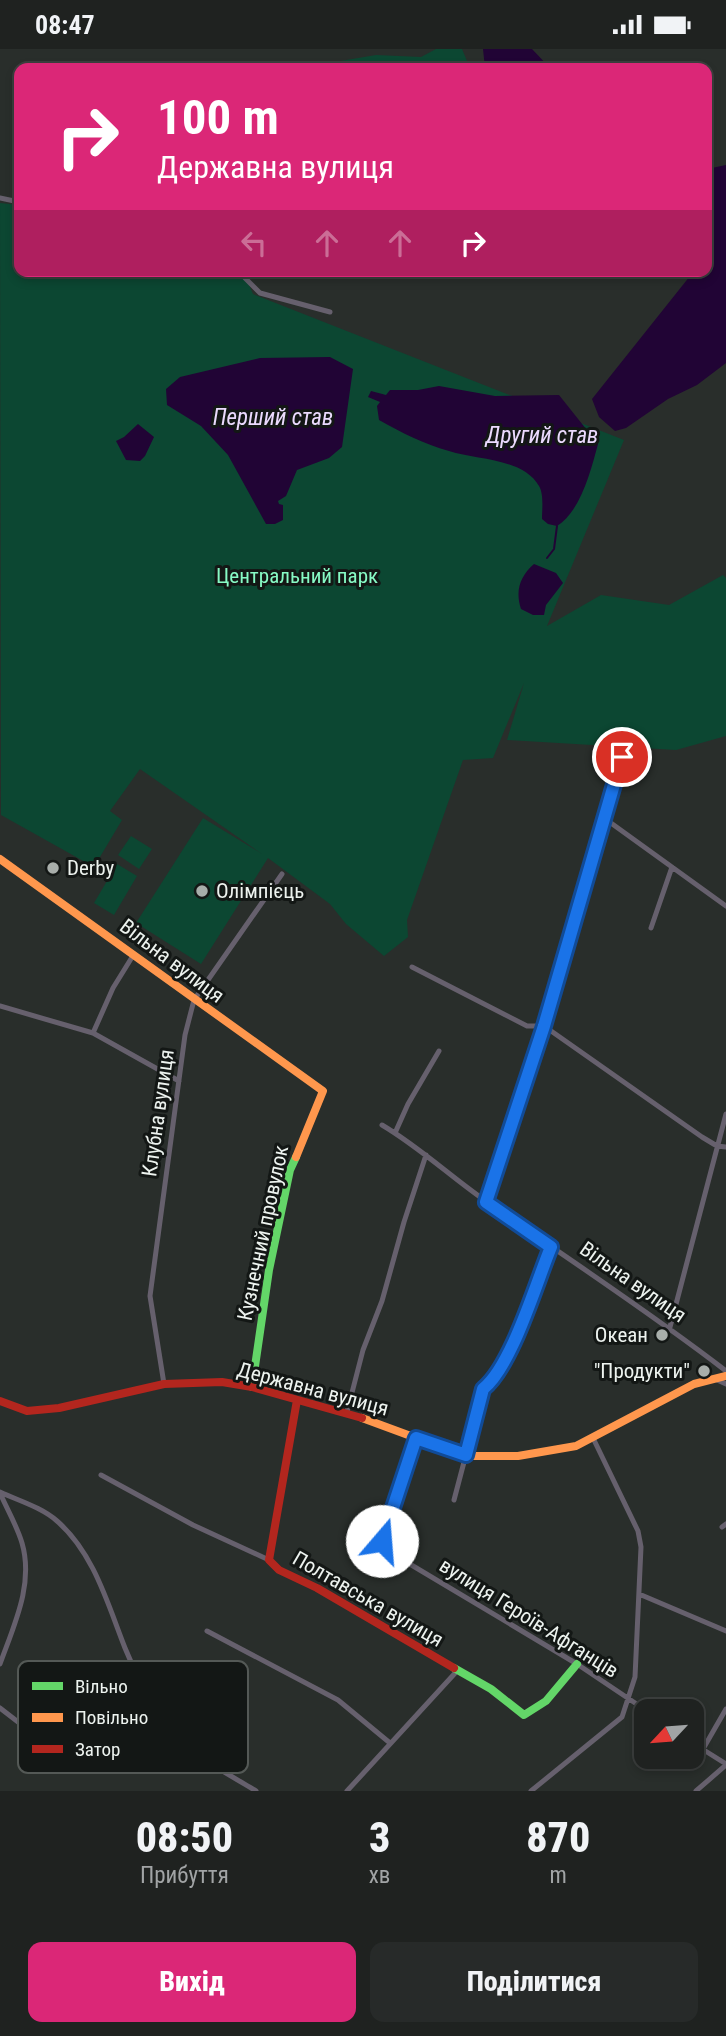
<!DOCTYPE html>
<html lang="uk">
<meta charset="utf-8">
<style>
:root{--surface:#1f2220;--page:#272a29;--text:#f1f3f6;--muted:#a1a4a5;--line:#3c3f3e;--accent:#db2777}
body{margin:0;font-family:"Roboto Condensed",sans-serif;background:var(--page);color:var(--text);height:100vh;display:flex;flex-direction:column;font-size:26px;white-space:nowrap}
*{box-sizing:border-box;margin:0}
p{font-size:23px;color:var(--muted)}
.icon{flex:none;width:38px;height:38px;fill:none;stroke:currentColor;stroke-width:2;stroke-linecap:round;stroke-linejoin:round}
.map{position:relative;height:1742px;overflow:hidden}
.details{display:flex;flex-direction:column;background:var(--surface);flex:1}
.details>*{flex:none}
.top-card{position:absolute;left:14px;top:14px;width:698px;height:214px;border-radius:14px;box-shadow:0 4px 10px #0003,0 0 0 2px var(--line);background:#db2777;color:#fff;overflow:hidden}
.needle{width:46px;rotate:244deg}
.controls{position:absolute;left:634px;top:1650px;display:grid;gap:14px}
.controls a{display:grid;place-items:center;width:70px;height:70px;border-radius:14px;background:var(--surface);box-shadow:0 4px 10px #0003,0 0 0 2px var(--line);font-size:35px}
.pin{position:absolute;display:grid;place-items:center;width:60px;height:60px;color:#fff;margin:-30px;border:4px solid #fff;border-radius:50%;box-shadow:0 2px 7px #0007}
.me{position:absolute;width:77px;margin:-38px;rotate:18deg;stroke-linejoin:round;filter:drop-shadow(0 0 5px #0008)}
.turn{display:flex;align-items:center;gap:24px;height:147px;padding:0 28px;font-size:32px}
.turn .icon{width:91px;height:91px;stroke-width:2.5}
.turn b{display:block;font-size:49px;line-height:60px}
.lanes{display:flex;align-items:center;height:66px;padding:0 28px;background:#0003;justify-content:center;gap:35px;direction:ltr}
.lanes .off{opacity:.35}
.eta{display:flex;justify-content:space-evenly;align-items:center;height:119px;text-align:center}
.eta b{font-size:42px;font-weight:800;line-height:49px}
.action{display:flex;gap:14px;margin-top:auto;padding:14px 28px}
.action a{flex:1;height:80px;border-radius:14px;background:var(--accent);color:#fff;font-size:28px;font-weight:800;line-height:80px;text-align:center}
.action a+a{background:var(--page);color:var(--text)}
.status{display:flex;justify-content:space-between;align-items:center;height:49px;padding:0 35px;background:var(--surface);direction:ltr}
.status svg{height:19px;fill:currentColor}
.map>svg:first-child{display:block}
</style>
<div class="status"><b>08:47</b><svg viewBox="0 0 49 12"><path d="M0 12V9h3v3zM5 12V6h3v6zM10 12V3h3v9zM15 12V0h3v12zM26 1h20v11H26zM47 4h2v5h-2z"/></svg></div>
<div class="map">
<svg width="726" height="1742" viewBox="0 0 726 1742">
<rect width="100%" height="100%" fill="#292e2b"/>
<path fill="#0c4732" d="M436,0H462L470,19H311L316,16L376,6L421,8Z
M0,154L19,156V222H243L253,245L624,391L547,577L601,546L669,556L723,526L726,529V687L676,701L507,691L524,634L493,709L463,711L407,871L408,888L384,907L346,875L330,855L268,809L201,915L136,874L203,769L262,805L140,720L110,762L122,771L94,818L1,766Z
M131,787L152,800L139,820L118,806Z
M117,815L137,827L114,866L94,854Z"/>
<path fill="#210435" d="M483,0H532L550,19H485Z
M726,116V314L697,336L668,350L626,379L615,382L599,368L592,350L690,227V222H707V120Z
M330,308L353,320L342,398L329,409L297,421L286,447L278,452L279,455L283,456V471L275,475H266L228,406L201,377L167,356L166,340L180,328L260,309Z
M439,337L495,347L559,346L598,395C591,421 581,462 557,477L548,475L542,470C542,461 544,445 539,437C523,409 477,411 449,402C424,395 402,384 379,371L377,357L380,353L368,348L371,342L386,346L390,341H418Z
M138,375L154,388L145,407L140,412L126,411L116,392L124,388Z
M534,515L556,524L563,534L546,556L544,566H533L521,560C515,542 520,527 534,515Z"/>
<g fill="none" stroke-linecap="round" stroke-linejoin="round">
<path stroke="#210435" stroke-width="2" d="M547,509L554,500L557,477"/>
<path stroke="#66606d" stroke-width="5" d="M0,149L19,153
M245,222V229L260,244L330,263
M604,769L726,857
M651,879L672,818
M412,918L527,977H544L702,1088L717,1097L726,1098
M0,957L93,984L179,1032
M93,984L113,939L134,905
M382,1076C421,1099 453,1130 490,1155C569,1211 650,1263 726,1322
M395,1084L408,1055L439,1002
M670,1278L726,1065
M715,1330L726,1335
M164,1335L150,1247L185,986L194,951L282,825
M347,1363L363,1301L382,1252L404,1173L426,1106
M416,1389L382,1492L398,1508L577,1615L647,1662
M101,1426L193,1476L269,1511
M0,1443C19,1452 41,1458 57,1472C94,1504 108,1556 125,1599C137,1628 154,1659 173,1683C189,1704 233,1728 256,1742
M0,1444C7,1460 17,1477 22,1494C34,1535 14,1576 0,1615
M454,1451L483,1341C510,1319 537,1233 551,1198
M722,1478L726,1475
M639,1545L726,1582
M207,1582L338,1651L390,1694
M0,1659L31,1683L74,1702
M691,1693L726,1715
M703,1700L726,1660
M347,1742L457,1622
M531,1742L622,1668L635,1628L641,1498L638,1482L593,1389
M696,1742L726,1716"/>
<path stroke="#63d668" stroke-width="8" d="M486,1153L544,977L622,708
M252,1338L269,1221L290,1121L296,1108
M454,1619L491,1640L524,1666L546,1652L577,1615"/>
<path stroke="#ff974d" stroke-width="8" d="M0,810L323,1042L296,1108
M362,1369L465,1407H518L576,1397L694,1335L726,1327"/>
<path stroke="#b3261e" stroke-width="8" d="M297,1351L269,1511L279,1521L317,1539L454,1619
M0,1352L27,1362L59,1359L164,1335L222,1333L252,1338L362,1369"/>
</g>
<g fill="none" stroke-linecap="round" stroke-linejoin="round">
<g stroke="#114b97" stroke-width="18">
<path id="route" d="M382,1492L416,1389L466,1406L483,1340C512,1317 536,1234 551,1198L486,1153L544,977L622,708"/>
</g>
<use href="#route" stroke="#1a73e8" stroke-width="12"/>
</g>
<g fill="#a8aeaa" stroke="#131715" stroke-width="2.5">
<circle cx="53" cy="819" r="7"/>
<circle cx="202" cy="842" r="7"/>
<circle cx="662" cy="1286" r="7"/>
<circle cx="704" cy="1322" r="7"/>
</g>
<g text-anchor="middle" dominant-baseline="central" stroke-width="6" stroke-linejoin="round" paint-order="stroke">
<g font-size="21" fill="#87fac5" stroke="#131715">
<text x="297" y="527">Центральний парк</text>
</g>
<g font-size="21" fill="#edf3ef" stroke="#131715" text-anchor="start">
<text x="67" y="819">Derby</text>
<text x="216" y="842">Олімпієць</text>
<text x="648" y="1286" text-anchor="end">Океан</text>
<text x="690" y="1322" text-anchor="end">"Продукти"</text>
</g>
<g font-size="21" fill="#edf3ef" stroke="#131715">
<text transform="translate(172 912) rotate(37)">Вільна вулиця</text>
<text transform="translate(158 1064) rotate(-82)">Клубна вулиця</text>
<text transform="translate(263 1184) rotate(-78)">Кузнечний провулок</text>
<text transform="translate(633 1233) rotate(35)">Вільна вулиця</text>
<text transform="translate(313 1340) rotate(15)">Державна вулиця</text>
<text transform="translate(368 1550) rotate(30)">Полтавська вулиця</text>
<text transform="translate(529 1569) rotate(32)">вулиця Героїв-Афганців</text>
</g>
<g font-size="23" font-style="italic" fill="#ebdafe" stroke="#131715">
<text x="273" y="368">Перший став</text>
<text x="542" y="386">Другий став</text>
</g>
</g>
<rect x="18" y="1612" width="230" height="112" rx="10" fill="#131715" stroke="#545956" stroke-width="2"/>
<rect x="32" y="1633" width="31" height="8" fill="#63d668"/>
<rect x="32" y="1664" width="31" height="9" fill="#ff974d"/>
<rect x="32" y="1696" width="31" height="8" fill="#b3261e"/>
<g font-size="19" fill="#edf3ef">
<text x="75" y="1644">Вільно</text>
<text x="75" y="1675">Повільно</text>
<text x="75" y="1707">Затор</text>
</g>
</svg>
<div class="controls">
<a><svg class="needle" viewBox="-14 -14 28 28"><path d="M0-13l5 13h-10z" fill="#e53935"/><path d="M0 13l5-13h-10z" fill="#a1a4a5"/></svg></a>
</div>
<div class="pin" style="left:622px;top:708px;background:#d93025"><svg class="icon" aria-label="arrive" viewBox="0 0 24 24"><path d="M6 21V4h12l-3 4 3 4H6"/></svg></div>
<svg class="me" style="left:382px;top:1492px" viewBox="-20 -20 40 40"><circle r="19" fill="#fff"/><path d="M0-13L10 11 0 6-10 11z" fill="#1a73e8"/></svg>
<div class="top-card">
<div class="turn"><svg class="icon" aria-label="right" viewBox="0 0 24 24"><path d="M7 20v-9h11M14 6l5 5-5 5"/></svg><div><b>100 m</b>Державна вулиця</div></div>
<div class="lanes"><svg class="icon off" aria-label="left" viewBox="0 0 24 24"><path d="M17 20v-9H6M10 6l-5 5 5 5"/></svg><svg class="icon off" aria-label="ahead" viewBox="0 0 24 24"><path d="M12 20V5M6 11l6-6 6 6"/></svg><svg class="icon off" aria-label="ahead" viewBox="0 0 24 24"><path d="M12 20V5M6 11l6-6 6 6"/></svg><svg class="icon" aria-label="right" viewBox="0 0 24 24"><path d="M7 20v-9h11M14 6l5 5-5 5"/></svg></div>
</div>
</div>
<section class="details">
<div class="eta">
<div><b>08:50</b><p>Прибуття</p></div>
<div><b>3</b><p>хв</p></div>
<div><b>870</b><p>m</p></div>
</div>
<div class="action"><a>Вихід</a><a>Поділитися</a></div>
</section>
